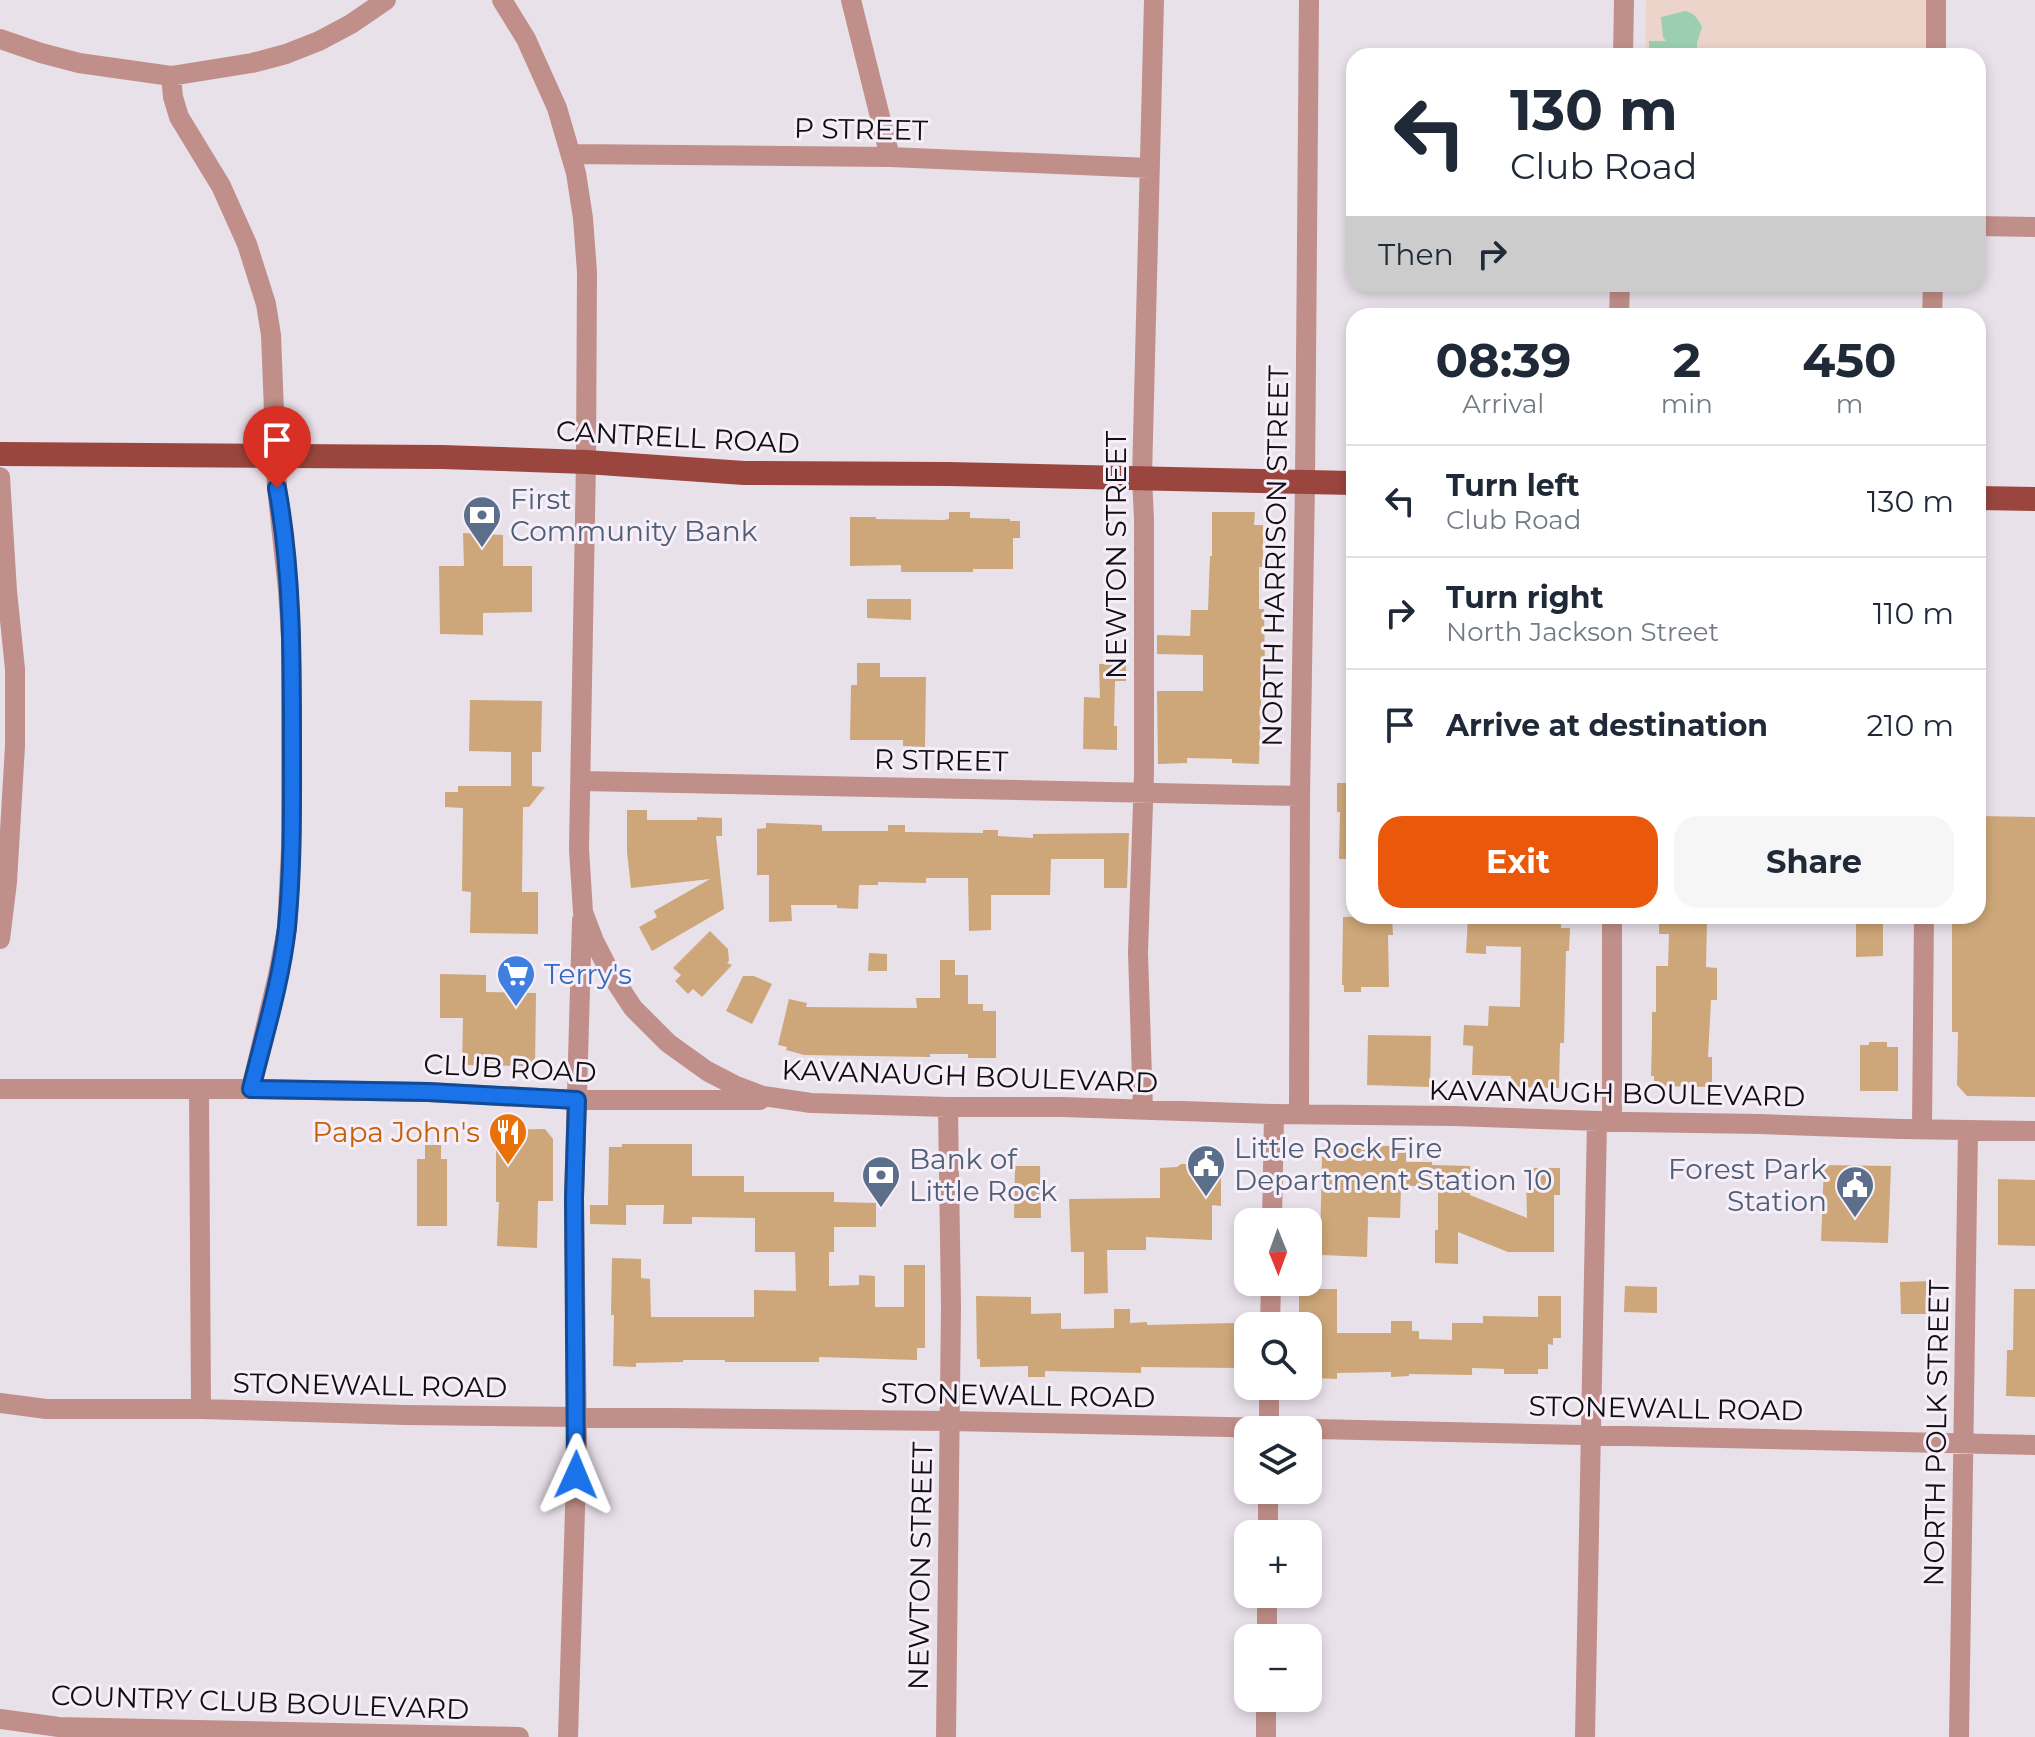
<!DOCTYPE html>
<meta charset="utf-8">
<style>
:root{--surface:#fff;--page:#f6f6f7;--text:#1f2937;--muted:#747a83;--line:#e0e1e3;--accent:#ea580c}
body{margin:0;font-family:Montserrat,sans-serif;background:var(--page);color:var(--text);height:100vh;display:flex;flex-direction:column;font-size:30px;white-space:nowrap}
*{box-sizing:border-box;margin:0}
p{font-size:26px;color:var(--muted)}
.icon{flex:none;width:44px;height:44px;fill:none;stroke:currentColor;stroke-width:2;stroke-linecap:round;stroke-linejoin:round}
.map{position:relative;flex:1;overflow:hidden}
.details{position:absolute;left:1346px;top:308px;width:640px;height:616px;display:flex;flex-direction:column;background:var(--surface);border-radius:24px;box-shadow:0 4px 12px #0003}
.details>*{flex:none}
.guide{position:absolute;left:1346px;top:48px;width:640px;height:244px;border-radius:24px;box-shadow:0 4px 12px #0003;background:#fff;color:var(--text);overflow:hidden}
.needle{width:52px;rotate:179deg}
.buttons{position:absolute;left:1234px;top:1208px;display:grid;gap:16px}
.buttons a{display:grid;place-items:center;width:88px;height:88px;border-radius:16px;background:var(--surface);box-shadow:0 4px 12px #0003;font-size:40px}
.pin{position:absolute;display:grid;place-items:center;width:68px;height:68px;color:#fff;margin:-82px -34px;border-radius:50% 50% 50% 0;rotate:-45deg;box-shadow:0 0 8px #0007}
.pin .icon{rotate:45deg}
.me{position:absolute;width:88px;margin:-44px;rotate:1deg;stroke-linejoin:round;filter:drop-shadow(0 0 6px #0008)}
.turn{display:flex;align-items:center;gap:28px;height:168px;padding:0 32px;font-size:36px}
.turn .icon{width:104px;height:104px;stroke-width:2.5}
.turn b{display:block;font-size:56px;line-height:68px}
.then{display:flex;align-items:center;height:76px;padding:0 32px;background:#0003;gap:16px;font-size:30px}
.eta{display:flex;justify-content:space-evenly;align-items:center;height:136px;text-align:center}
.eta b{font-size:48px;font-weight:700;line-height:56px}
.button{display:flex;gap:16px;margin-top:auto;padding:16px 32px}
.button a{flex:1;height:92px;border-radius:24px;background:var(--accent);color:#fff;font-size:32px;font-weight:700;line-height:92px;text-align:center}
.button a+a{background:var(--page);color:var(--text)}
ul{padding:0;list-style:none}
li{display:flex;align-items:center;gap:24px;height:112px;padding:0 32px;border-top:2px solid var(--line)}
li div{flex:1}
li b{display:block;font-size:30px}
li em{font-style:normal}
.map>svg:first-child{display:block}
</style>
<div class="map">
<svg width="2035" height="1737" viewBox="0 0 2035 1737">
<rect width="100%" height="100%" fill="#e9e1ea"/>
<path fill="#edd4cb" d="M1646,0H1929L1927,56H1645Z"/>
<path fill="#9bcfb0" d="M1685,11C1694,13 1698,18 1702,27L1697,43V56H1649V41H1666L1663,37L1661,17Z"/>
<path fill="#cda779" d="M949,512H970V518L1010,519V521H1020V538H1013V569H973V572H901V565L850,566V517H876V519L944,520L949,519Z
M1212,512H1255L1254,525H1263V567H1259V609H1264L1265,667L1262,668L1259,764L1232,763V759L1187,758V763L1158,764L1157,691H1203V655L1157,654V635L1190,636L1191,610H1208L1210,556H1212Z
M463,533L503,535V566H532V612L483,613V635L440,634L439,566H464Z
M867,599H911V620L867,618Z
M857,663H880V677H926L925,747L903,746V740H850L851,685H857Z
M1126,663V681H1115L1114,726H1117V750L1083,749L1084,697L1100,698L1099,664Z
M470,700L542,701L541,752H532V786L545,787L529,807H523L522,892H538V934L470,933L471,892L462,891L463,808L445,807V792H458V786H511V752L469,751Z
M1337,783H1354V859H1339L1340,812H1337Z
M627,810H647V820H697V817L722,818V836H716L724,909L652,951L639,927L657,917L654,911L710,879L631,888L627,852Z
M1981,816L2035,817V1097L1967,1096L1957,1085L1958,1032H1952V916H1978V827H1981Z
M766,823L822,825V831H888V825H905V832L983,833V830H998V836L1033,838V834L1129,833L1127,888H1104V859H1051L1050,895H991V930L969,931L968,878H926V883L878,882V885H859L858,909L837,908V905H791L792,921L769,922V875H757V829L766,828Z
M1392,916L1393,935H1388L1389,987H1361V992H1344V985H1342L1343,917Z
M1468,916L1561,917V928H1570L1569,951H1566L1564,1043H1560L1559,1088L1511,1087V1076L1472,1075L1473,1046L1463,1045L1464,1025L1488,1026L1489,1006L1520,1007L1521,947L1486,946V954L1466,953Z
M1659,916H1691L1690,919L1707,920L1706,967L1717,968V1000H1711L1708,1057H1712V1087L1654,1086V1076H1651L1652,1037V1012H1656V966H1668L1669,934H1659Z
M1856,916H1883V956L1856,957Z
M710,931L728,949L729,961L727,963L732,965L702,997L693,989L688,994L675,981L681,975L673,968Z
M869,953L887,954V971H868Z
M940,960H955V975H968V1004H983V1011H996V1058H968V1054H930V1057L804,1055L786,1050L787,1047L778,1045L789,999L807,1003L806,1007L917,1008L916,998H940Z
M440,974L486,975V992L536,993L535,1066L462,1065L463,1018H440Z
M743,976H754L772,984L752,1024L726,1011Z
M1368,1035L1431,1036L1430,1087L1367,1085Z
M1869,1042H1887V1047H1898V1091H1860V1045H1869Z
M545,1129L553,1139V1201H538L537,1248L497,1246L499,1202H496V1130Z
M622,1144H692V1176H744V1192H834V1202L876,1203V1227H834V1252H829V1286L859,1285V1275L875,1276V1307H904V1265H925V1348H917V1360L819,1357V1362H725V1360H683V1362L636,1363V1367L613,1366L614,1315H611L612,1258L641,1259V1278L650,1279L651,1317H754V1290L796,1291L795,1252H755V1218L692,1217V1224H663L664,1205H626V1225L590,1224V1205H608L609,1147H622Z
M425,1145H441V1159H447V1226H417V1159H425Z
M1330,1145L1397,1146L1398,1149H1406V1162H1432V1165L1470,1166V1195L1527,1218L1526,1179H1529V1168H1560V1195H1554V1252H1508L1458,1232V1264L1435,1263V1230H1438V1186H1401L1400,1218L1368,1217L1367,1257L1322,1255V1242H1320L1322,1157H1329Z
M1181,1164H1195V1170H1221V1206L1212,1205V1240L1146,1237V1250H1107L1108,1293L1084,1294V1252H1071L1069,1199L1160,1198V1168L1177,1167Z
M1824,1165L1891,1166L1888,1243L1821,1241Z
M1015,1166H1040L1041,1218H1014Z
M1998,1179L2035,1180V1246L1998,1245Z
M1930,1281V1285H1932V1304H1929V1314H1901L1900,1282Z
M1625,1286L1657,1287V1313L1624,1312Z
M1299,1289H1337V1333H1391V1321H1412V1331H1419V1339L1452,1340V1323H1483V1316L1538,1317V1296H1561V1338H1553V1345L1548,1344V1369H1538V1374H1504V1369L1472,1368V1375L1409,1374V1376L1391,1377V1372L1337,1373V1379L1313,1378V1371H1308V1326H1299Z
M2014,1289H2035V1397L2006,1396L2007,1350H2013Z
M976,1296L1031,1297V1314L1061,1313V1329L1114,1328V1309H1130V1323L1147,1322V1325L1234,1323V1334H1237V1368L1141,1367V1373L1045,1371V1377H1028V1366L980,1367V1359H977Z"/>
<g fill="none" stroke-linecap="round" stroke-linejoin="round">
<path stroke="#c18f89" stroke-width="20" d="M502,0L526,39L557,108L576,173L583,218L587,272L586,462L579,849L583,912L594,941L612,976L633,1008L668,1043L707,1071L734,1085L763,1096L811,1103L948,1107H1062L1274,1114L1454,1116L1629,1122L1760,1124L1901,1129L2035,1131
M851,0L890,157
M0,39L41,53L79,63L171,76L252,63L286,54L319,41L351,24L386,0
M1623,56L1624,0
M1936,56V0
M171,76L173,97L179,117L221,186L247,244L266,304L271,335L277,488L288,590L291,637V848L287,929L278,975L251,1089
M571,154L890,157L1149,168
M1978,226L2035,227
M1619,316L1620,284
M1932,316L1933,284
M0,477L7,591L15,669V746L7,882L0,939
M581,781L1300,796
M0,1089H251L428,1092L577,1100H760
M199,1089L201,1409
M1143,1110L1138,952L1144,774V519L1142,478L1154,0
M1299,1114L1300,796L1305,483L1309,0
M1612,1122V916
M1922,1129L1924,916
M1272,1222L1274,1114
M1270,1326L1271,1282
M0,1403L46,1409H201L405,1415L950,1421L2035,1445
M1269,1430V1386
M1268,1534V1490
M1267,1638V1594
M0,1719L59,1727L519,1737
M568,1737L577,1445L574,1198L582,920
M946,1737L951,1306L948,1107
M1266,1737V1698
M1585,1737L1597,1121
M1959,1737L1968,1130"/>
<path stroke="#9a463e" stroke-width="24" d="M0,454L442,457L586,462L744,473L948,474L1354,483
M1978,498L2035,499"/>
</g>
<g fill="none" stroke-linecap="round" stroke-linejoin="round">
<g stroke="#114b97" stroke-width="20">
<path id="route" d="M277,488C292,569 292,656 292,738C292,801 293,865 287,927C281,982 264,1036 251,1089L428,1092L577,1100L574,1198L576,1475"/>
</g>
<use href="#route" stroke="#1a73e8" stroke-width="14"/>
</g>
<defs>
<g id="bank-pin" transform="scale(2)"><path d="M0 17L-7.5 6A9.5 9.5 0 1 1 7.5 6Z" fill="#5c6f8a" stroke="#f6eef8"/><path d="M-6-4H6V4H-6ZM0-2.3a2.3 2.3 0 1 0 0 4.6a2.3 2.3 0 1 0 0-4.6Z" fill="#fff"/></g>
<g id="supermarket-pin" transform="scale(2)"><path d="M0 17L-7.5 6A9.5 9.5 0 1 1 7.5 6Z" fill="#3f7fe0" stroke="#f6eef8"/><path d="M-6-5.5h2.5l.6 2H6L4.5 2H-2.5L-4.4-4H-6ZM-1.5 3.2a1.3 1.3 0 1 0 .1 0ZM3 3.2a1.3 1.3 0 1 0 .1 0Z" fill="#fff"/></g>
<g id="restaurant-pin" transform="scale(2)"><path d="M0 17L-7.5 6A9.5 9.5 0 1 1 7.5 6Z" fill="#e8710a" stroke="#f6eef8"/><path d="M-5-6h1v4h1v-4h1v4h1v-4h1v5L-1.5 .5V6h-2V.5L-5-1ZM5-6V6H3V1.5H1.5Q1.5-4 5-6Z" fill="#fff"/></g>
<g id="civic-pin" transform="scale(2)"><path d="M0 17L-7.5 6A9.5 9.5 0 1 1 7.5 6Z" fill="#5c6f8a" stroke="#f6eef8"/><path d="M-.6-6.5H3V-4.5H.6V-3L4-1V1h2V6H-6V1h2V-1L-.6-3ZM-1.2 2.5V6h2.4V2.5Z" fill="#fff"/></g>
</defs>
<g fill-rule="evenodd">
<use href="#bank-pin" x="482" y="515"/>
<use href="#supermarket-pin" x="516" y="974"/>
<use href="#restaurant-pin" x="508" y="1132"/>
<use href="#civic-pin" x="1206" y="1164"/>
<use href="#bank-pin" x="881" y="1175"/>
<use href="#civic-pin" x="1855" y="1185"/>
</g>
<g text-anchor="middle" dominant-baseline="central" stroke-width="6" stroke-linejoin="round" paint-order="stroke">
<g font-size="28" fill="#100e11" stroke="#f6eef8">
<text transform="translate(861 129) rotate(1)">P STREET</text>
<text transform="translate(678 437) rotate(3)">CANTRELL ROAD</text>
<text transform="translate(1116 555) rotate(-90)">NEWTON STREET</text>
<text transform="translate(1275 556) rotate(-89)">NORTH HARRISON STREET</text>
<text transform="translate(941 760) rotate(1)">R STREET</text>
<text transform="translate(510 1068) rotate(3)">CLUB ROAD</text>
<text transform="translate(970 1076) rotate(2)">KAVANAUGH BOULEVARD</text>
<text transform="translate(1617 1093) rotate(1)">KAVANAUGH BOULEVARD</text>
<text transform="translate(370 1385) rotate(1)">STONEWALL ROAD</text>
<text transform="translate(1018 1395) rotate(1)">STONEWALL ROAD</text>
<text transform="translate(1666 1408) rotate(1)">STONEWALL ROAD</text>
<text transform="translate(1936 1433) rotate(-89)">NORTH POLK STREET</text>
<text transform="translate(920 1566) rotate(-89)">NEWTON STREET</text>
<text transform="translate(260 1702) rotate(2)">COUNTRY CLUB BOULEVARD</text>
</g>
<g font-size="28" fill="#4e5e75" stroke="#f6eef8" text-anchor="start">
<text x="510" y="499">First<tspan x="510" dy="32">Community Bank</tspan></text>
<text x="1234" y="1148">Little Rock Fire<tspan x="1234" dy="32">Department Station 10</tspan></text>
<text x="909" y="1159">Bank of<tspan x="909" dy="32">Little Rock</tspan></text>
<text x="1827" y="1169" text-anchor="end">Forest Park<tspan x="1827" dy="32">Station</tspan></text>
</g>
<g font-size="28" fill="#366cbe" stroke="#f6eef8" text-anchor="start">
<text x="544" y="974">Terry's</text>
</g>
<g font-size="28" fill="#c56008" stroke="#f6eef8" text-anchor="end">
<text x="480" y="1132">Papa John's</text>
</g>
</g>
</svg>
<div class="buttons">
<a><svg class="needle" viewBox="-14 -14 28 28"><path d="M0-13l5 13h-10z" fill="#e53935"/><path d="M0 13l5-13h-10z" fill="#747a83"/></svg></a>
<a><svg class="icon" aria-label="search" viewBox="0 0 24 24"><circle cx="10" cy="10" r="6"/><path d="M15 15l6 6"/></svg></a>
<a><svg class="icon" aria-label="layers" viewBox="0 0 24 24"><path d="M12 4l9 5-9 5-9-5zM3 14l9 5 9-5"/></svg></a>
<a>+</a>
<a>−</a>
</div>
<div class="pin" style="left:277px;top:488px;background:#d93025"><svg class="icon" aria-label="arrive" viewBox="0 0 24 24"><path d="M6 21V4h12l-3 4 3 4H6"/></svg></div>
<svg class="me" style="left:576px;top:1475px" viewBox="-20 -20 40 40"><path d="M0-17L14 15 0 8-14 15z" fill="#1a73e8" stroke="#fff" stroke-width="4"/></svg>
<div class="guide">
<div class="turn"><svg class="icon" aria-label="left" viewBox="0 0 24 24"><path d="M17 20v-9H6M10 6l-5 5 5 5"/></svg><div><b>130 m</b>Club Road</div></div>
<div class="then">Then<svg class="icon" aria-label="right" viewBox="0 0 24 24"><path d="M7 20v-9h11M14 6l5 5-5 5"/></svg></div>
</div>
<section class="details">
<div class="eta">
<div><b>08:39</b><p>Arrival</p></div>
<div><b>2</b><p>min</p></div>
<div><b>450</b><p>m</p></div>
</div>
<ul>
<li><svg class="icon" aria-label="left" viewBox="0 0 24 24"><path d="M17 20v-9H6M10 6l-5 5 5 5"/></svg><div><b>Turn left</b><p>Club Road</p></div><em>130 m</em></li>
<li><svg class="icon" aria-label="right" viewBox="0 0 24 24"><path d="M7 20v-9h11M14 6l5 5-5 5"/></svg><div><b>Turn right</b><p>North Jackson Street</p></div><em>110 m</em></li>
<li><svg class="icon" aria-label="arrive" viewBox="0 0 24 24"><path d="M6 21V4h12l-3 4 3 4H6"/></svg><div><b>Arrive at destination</b></div><em>210 m</em></li>
</ul>
<div class="button"><a>Exit</a><a>Share</a></div>
</section>
</div>
